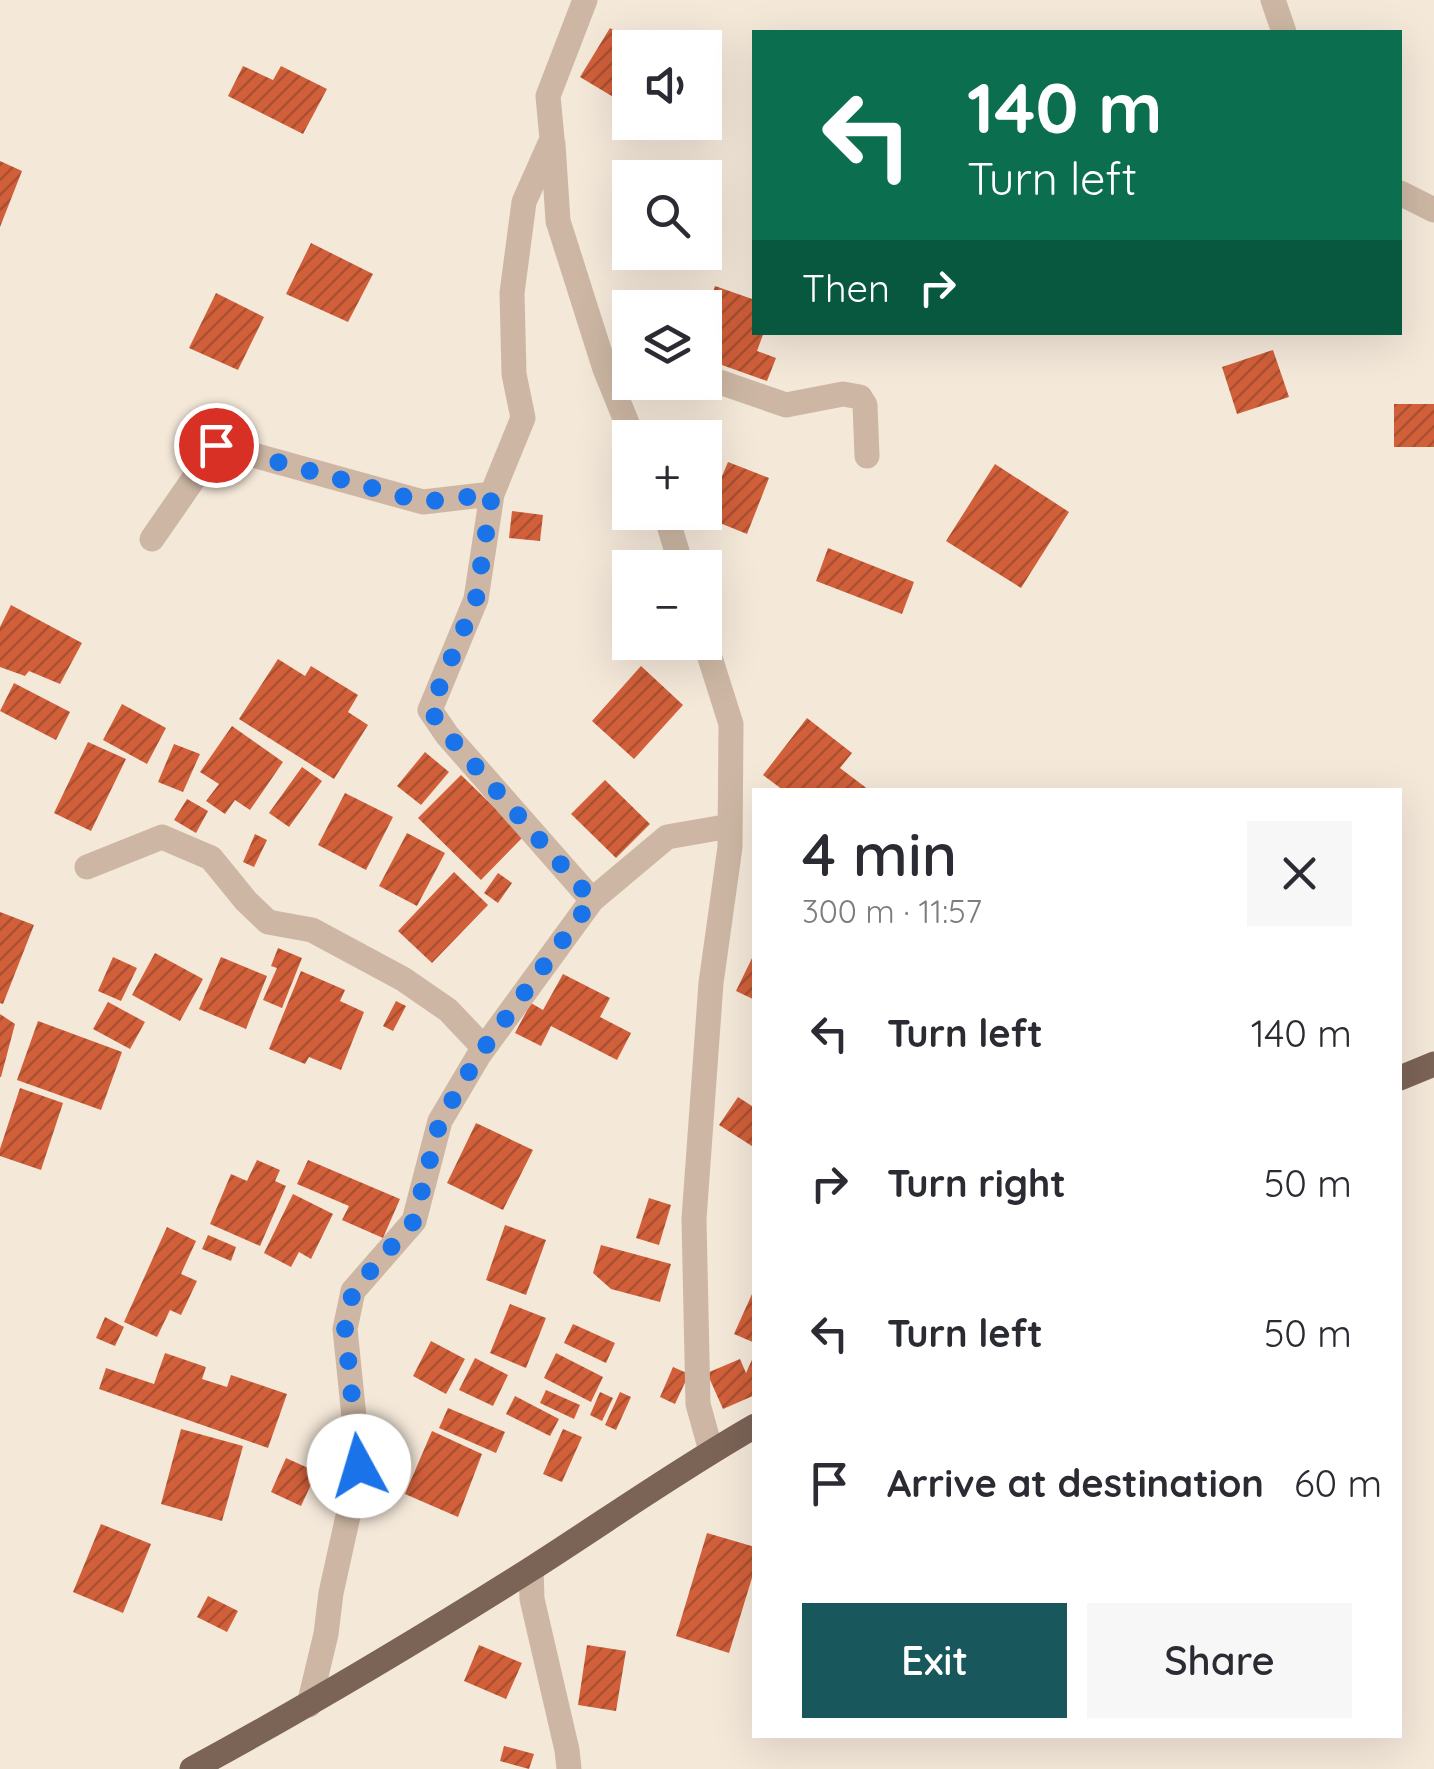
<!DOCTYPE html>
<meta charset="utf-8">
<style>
:root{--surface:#fff;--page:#f7f7f7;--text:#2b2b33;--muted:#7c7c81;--accent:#18585d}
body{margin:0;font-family:Quicksand,sans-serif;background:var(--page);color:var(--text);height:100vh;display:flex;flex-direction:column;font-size:38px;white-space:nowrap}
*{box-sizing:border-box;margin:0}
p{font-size:32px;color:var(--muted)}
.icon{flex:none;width:55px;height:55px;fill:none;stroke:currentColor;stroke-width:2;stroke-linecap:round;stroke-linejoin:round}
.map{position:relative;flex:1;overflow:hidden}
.drawer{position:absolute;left:752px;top:788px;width:650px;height:950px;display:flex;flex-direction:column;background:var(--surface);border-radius:0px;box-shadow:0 10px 40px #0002}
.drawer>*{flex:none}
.top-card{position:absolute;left:752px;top:30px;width:650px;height:305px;border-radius:0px;box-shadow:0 10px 40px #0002;background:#0b6e4f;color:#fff;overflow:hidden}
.controls{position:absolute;left:612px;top:30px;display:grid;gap:20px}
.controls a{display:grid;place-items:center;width:110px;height:110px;border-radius:0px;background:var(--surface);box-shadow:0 10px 40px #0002;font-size:50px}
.pin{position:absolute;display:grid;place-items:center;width:85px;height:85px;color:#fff;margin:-42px;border:5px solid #fff;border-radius:50%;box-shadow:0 2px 10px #0007}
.me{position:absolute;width:110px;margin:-55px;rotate:354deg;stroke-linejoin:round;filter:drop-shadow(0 0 8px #0008)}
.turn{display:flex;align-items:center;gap:35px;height:210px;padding:0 50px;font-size:45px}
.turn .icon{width:130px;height:130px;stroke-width:2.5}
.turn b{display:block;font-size:70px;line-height:85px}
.then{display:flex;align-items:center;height:95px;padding:0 50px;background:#0003;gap:20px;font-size:38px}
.round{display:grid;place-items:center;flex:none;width:105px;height:105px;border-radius:0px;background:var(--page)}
.summary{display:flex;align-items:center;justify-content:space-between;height:170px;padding:0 50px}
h1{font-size:60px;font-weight:600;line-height:75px}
.button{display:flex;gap:20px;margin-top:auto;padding:20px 50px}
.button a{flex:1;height:115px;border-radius:0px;background:var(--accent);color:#fff;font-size:40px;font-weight:600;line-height:115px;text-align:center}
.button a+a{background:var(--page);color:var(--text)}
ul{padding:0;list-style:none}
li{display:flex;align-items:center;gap:30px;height:150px;padding:0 50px}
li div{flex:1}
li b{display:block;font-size:38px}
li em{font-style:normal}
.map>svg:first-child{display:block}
</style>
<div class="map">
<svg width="1434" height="1769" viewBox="0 0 1434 1769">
<defs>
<pattern id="building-hatch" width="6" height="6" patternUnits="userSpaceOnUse" patternTransform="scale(2.5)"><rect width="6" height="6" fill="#d1603a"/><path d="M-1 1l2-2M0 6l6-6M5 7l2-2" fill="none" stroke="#ab4f31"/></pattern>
</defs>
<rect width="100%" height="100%" fill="#f4e8d9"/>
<path fill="url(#building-hatch)" d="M610,28L643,48H630V107L580,77Z
M243,66L273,80L281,66L327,89L303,134L228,96Z
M0,161L22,171L0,227Z
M311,243L373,274L348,322L286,294Z
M715,286L755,300V332H764L757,351L776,358L767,381L705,359V316Z
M216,293L264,317L238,370L189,348Z
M1273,350L1289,397L1237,414L1222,367Z
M1394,404H1434V447H1394Z
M672,422L676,438H649L647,429Z
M728,462L769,478L747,534L705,517Z
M995,464L1069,512L1021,588L946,541Z
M512,511L543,515L540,541L509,538Z
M828,548L914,582L902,614L816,581Z
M11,605L82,643L60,684L29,671L25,676L0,667V627Z
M278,659L305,676L311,666L358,695L348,712L368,725L334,779L239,719Z
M641,666L683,705L634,759L592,721Z
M14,683L70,712L56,740L0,711Z
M122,704L166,728L147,764L103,740Z
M807,718L852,753L840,768L869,790H783L763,775Z
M232,726L283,762L250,810L235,800L225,814L206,801L219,784L200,772Z
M88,742L126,759L91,831L54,813Z
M174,744L200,754L183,792L158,782Z
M425,752L449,772L421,805L397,786Z
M302,767L322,781L289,827L269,813Z
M461,775L524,836L481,880L418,818Z
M605,780L650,824L616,858L571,814Z
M345,793L393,817L366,870L318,845Z
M187,799L208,811L196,833L174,820Z
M407,833L445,853L417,906L379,886Z
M255,834L267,840L254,867L243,862Z
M454,872L488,905L432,963L398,931Z
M498,873L512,883L498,903L484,893Z
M0,912L34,925L3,1004L0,1003Z
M278,948L302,958L282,1008L263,1000L277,968L271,966Z
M755,952V1000L736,991Z
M155,953L203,979L180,1021L132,995Z
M113,957L137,968L121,1001L98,991Z
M221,957L267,976L246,1029L199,1009Z
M301,971L345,990L340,1001L364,1012L341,1070L309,1057L305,1064L269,1049Z
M563,974L610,998L600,1017L631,1033L617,1060L551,1026L541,1046L515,1033L531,1003L543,1010Z
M396,1001L406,1006L393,1031L383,1026Z
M108,1002L145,1022L130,1049L93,1029Z
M0,1014L15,1024L1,1077H0Z
M38,1021L122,1052L101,1110L17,1080Z
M20,1088L63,1103L41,1170L0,1156V1149Z
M738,1097L755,1108V1148L719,1125Z
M476,1123L533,1150L503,1210L447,1183Z
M257,1160L280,1170L275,1181L286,1186L260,1246L210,1224L231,1174L247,1181Z
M308,1160L400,1199L383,1238L342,1220L349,1206L297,1184Z
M293,1194L333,1214L311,1259L299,1252L291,1267L264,1253Z
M649,1198L671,1205L659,1245L636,1238Z
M505,1225L546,1240L526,1295L486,1280Z
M167,1227L196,1241L181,1274L197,1281L181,1315L170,1310L157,1337L124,1322Z
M208,1235L236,1247L231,1261L202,1249Z
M601,1245L671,1264L660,1302L611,1289L593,1273Z
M752,1294L755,1296V1343L734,1334Z
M510,1304L546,1318L526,1368L490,1353Z
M105,1317L124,1327L115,1346L96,1338Z
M573,1324L615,1343L606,1363L564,1343Z
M431,1341L465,1359L446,1394L413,1376Z
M165,1353L206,1367L202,1379L227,1387L231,1375L287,1394L268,1448L99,1389L106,1368L154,1384Z
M556,1353L603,1377L591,1402L544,1378Z
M755,1353V1395L723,1409L707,1373L740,1359L746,1373Z
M475,1358L508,1375L493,1406L459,1390Z
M673,1367L689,1374L675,1404L660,1397Z
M546,1390L580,1405L574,1419L540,1403Z
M600,1392L613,1398L602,1421L590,1415Z
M620,1392L631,1397L616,1430L605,1425Z
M515,1396L559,1419L550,1436L506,1414Z
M448,1408L505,1432L496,1453L439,1428Z
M181,1429L243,1446L222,1521L161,1504Z
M563,1429L582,1437L562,1482L543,1474Z
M432,1431L482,1454L458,1517L405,1494Z
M286,1458L317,1472L301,1506L271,1492Z
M101,1524L151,1544L123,1613L73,1592Z
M707,1533L755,1547V1568L729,1653L676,1636Z
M208,1596L238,1611L227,1632L197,1617Z
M479,1645L522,1663L506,1699L464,1681Z
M587,1645L626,1651L616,1711L578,1705Z
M504,1746L534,1754L529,1769L500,1761Z"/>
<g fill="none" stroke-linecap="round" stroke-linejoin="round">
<path stroke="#cdb7a4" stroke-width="25" d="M585,0L548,96L552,139L524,202L512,293L514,374L523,418L492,494L476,599L430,710L447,735L592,900
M1273,0L1284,32
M553,144L558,221L605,369L633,438
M1400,193L1434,210
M605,369L624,356L630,357
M705,377L786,405L843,394L860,397L865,405L867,456
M665,512L682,568
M152,539L217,445L423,502L492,494
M705,642L731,724L730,847L711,983L694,1219L698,1404L711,1451
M87,867L162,837L211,858L246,901L268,922L312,930L403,979L448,1010L484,1048
M531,1569L532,1599L567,1750L569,1769
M309,1705L326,1634L331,1593L359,1466L345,1329L353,1291L414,1221L440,1121L479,1055L592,900L667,837L730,826"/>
<path stroke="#7b6356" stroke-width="25" d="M1400,1078L1434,1064
M192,1769C308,1706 420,1639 531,1569C606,1521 678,1470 755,1426"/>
</g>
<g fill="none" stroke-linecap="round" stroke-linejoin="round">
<path stroke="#1a73e8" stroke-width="18" stroke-dasharray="0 32.4" d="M216,445L423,502L492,494L476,599L430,710L448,735L592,900L479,1055L440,1121L414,1221L353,1291L345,1329L359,1466"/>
</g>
</svg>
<div class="controls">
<a><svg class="icon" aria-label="sound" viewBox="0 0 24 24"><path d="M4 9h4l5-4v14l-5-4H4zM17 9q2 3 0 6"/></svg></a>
<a><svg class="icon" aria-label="search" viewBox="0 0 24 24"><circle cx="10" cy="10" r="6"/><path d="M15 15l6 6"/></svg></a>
<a><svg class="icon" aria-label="layers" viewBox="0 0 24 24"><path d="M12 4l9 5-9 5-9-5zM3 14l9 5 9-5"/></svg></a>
<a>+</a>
<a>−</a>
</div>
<div class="pin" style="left:216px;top:445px;background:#d93025"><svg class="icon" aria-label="arrive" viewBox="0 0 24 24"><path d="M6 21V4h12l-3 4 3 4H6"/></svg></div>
<svg class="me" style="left:359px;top:1466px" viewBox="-20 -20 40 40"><circle r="19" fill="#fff"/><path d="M0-13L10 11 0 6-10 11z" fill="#1a73e8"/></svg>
<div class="top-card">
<div class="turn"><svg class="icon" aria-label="left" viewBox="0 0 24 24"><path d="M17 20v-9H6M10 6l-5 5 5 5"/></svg><div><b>140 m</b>Turn left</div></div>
<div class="then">Then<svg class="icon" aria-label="right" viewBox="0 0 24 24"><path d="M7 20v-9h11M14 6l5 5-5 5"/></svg></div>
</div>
<section class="drawer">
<div class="summary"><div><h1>4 min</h1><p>300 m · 11:57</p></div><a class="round"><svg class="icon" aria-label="close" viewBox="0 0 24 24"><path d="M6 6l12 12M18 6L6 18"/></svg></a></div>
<ul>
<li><svg class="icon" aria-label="left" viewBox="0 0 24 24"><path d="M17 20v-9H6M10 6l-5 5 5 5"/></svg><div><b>Turn left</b></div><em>140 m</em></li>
<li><svg class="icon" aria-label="right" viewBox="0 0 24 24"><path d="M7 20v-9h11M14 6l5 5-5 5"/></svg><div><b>Turn right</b></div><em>50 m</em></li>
<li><svg class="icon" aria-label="left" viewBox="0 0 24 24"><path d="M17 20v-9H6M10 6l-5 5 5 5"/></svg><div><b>Turn left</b></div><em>50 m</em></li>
<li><svg class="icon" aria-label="arrive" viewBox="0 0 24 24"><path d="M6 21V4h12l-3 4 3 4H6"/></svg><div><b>Arrive at destination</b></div><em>60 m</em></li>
</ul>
<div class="button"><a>Exit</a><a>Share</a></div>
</section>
</div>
